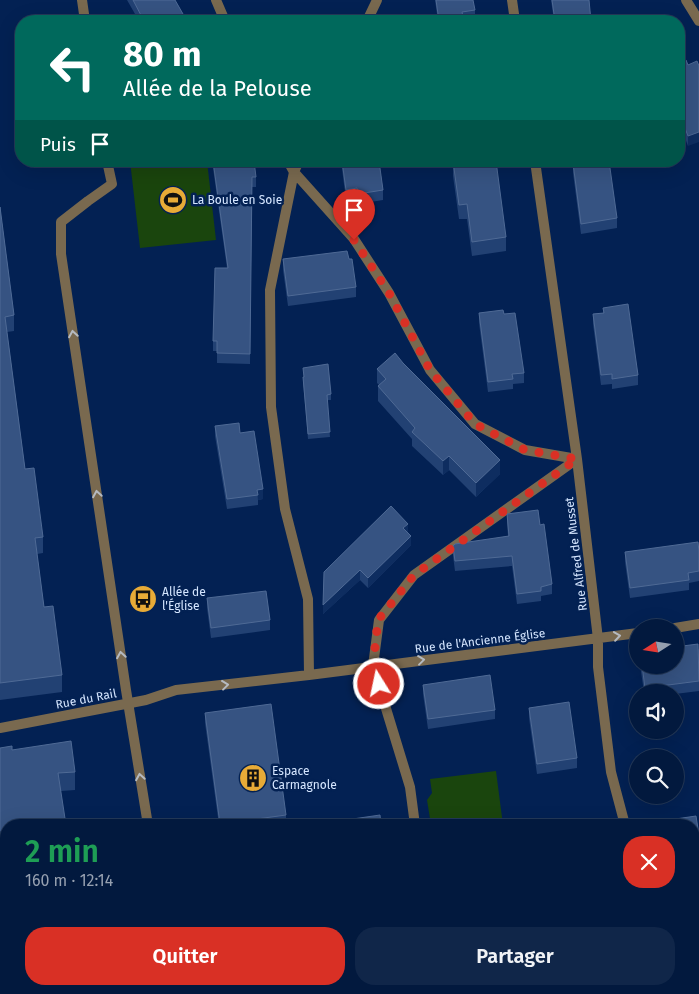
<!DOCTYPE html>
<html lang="fr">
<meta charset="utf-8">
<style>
:root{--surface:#02193e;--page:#102649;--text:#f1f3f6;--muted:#96a0b0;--line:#233858;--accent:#d93025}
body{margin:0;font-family:"Fira Sans",sans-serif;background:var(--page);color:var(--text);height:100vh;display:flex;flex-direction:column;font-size:19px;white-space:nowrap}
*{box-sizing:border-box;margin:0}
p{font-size:16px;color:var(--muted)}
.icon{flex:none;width:28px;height:28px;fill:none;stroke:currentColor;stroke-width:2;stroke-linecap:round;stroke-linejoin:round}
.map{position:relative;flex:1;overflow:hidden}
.side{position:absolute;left:0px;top:819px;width:700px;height:176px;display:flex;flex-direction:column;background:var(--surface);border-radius:20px 20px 0 0;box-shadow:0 5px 20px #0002,0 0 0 1px var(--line)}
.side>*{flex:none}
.banner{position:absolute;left:15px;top:15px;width:670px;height:152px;border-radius:20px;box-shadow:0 5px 20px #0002,0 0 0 1px var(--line);background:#00695c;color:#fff;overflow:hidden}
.needle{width:32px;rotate:258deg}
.controls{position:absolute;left:629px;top:619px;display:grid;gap:10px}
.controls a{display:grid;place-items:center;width:55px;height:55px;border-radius:50%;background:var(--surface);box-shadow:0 5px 20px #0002,0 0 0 1px var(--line);font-size:25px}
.pin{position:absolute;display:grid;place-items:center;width:42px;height:42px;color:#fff;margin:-51px -21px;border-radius:50% 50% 50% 0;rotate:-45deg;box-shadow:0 0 5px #0007}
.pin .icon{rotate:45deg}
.me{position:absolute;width:55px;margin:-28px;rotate:350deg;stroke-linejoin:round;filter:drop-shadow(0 0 4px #0008)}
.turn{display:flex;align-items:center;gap:18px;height:105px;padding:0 25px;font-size:22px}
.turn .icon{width:65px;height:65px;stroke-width:2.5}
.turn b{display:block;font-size:35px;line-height:42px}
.then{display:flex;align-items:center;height:48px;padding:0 25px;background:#0003;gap:10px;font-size:19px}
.round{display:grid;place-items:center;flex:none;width:52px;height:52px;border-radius:20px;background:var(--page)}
.summary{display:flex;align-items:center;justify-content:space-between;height:85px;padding:0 25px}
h1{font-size:30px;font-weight:600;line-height:38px;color:#1e9e55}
.button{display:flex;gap:10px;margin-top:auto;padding:10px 25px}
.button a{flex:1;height:58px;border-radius:20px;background:var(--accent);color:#fff;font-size:20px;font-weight:600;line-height:58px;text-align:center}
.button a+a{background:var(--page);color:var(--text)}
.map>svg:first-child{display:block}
</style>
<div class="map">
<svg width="699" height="994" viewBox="0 0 699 994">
<rect width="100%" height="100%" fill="#032153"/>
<path fill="#1a450d" d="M130,161H207L216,240L140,248Z
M496,771L503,825H431L427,800L432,793L430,779Z
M454,989H525L526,994H455Z"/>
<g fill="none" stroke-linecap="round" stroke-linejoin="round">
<path stroke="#79694f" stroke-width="10" d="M82,0L85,21
M216,0L225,21
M512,0L515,21
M686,0L699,21
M367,21L377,0
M107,161L112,184L88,201L61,222V254L126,690L148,825
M288,161L294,172L270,290L271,407L285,509L308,599L309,675
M299,161L294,172L354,239L389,293L430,370L475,424L525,450L577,459
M535,161L577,459L598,639V667L611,772L625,825
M675,628L699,624
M0,728L146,700L176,690L309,675L638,633
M415,825L410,787L373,666L379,620L414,575L577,459
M170,989L171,994
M437,989L438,994
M644,989V994"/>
</g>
<path fill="#224173" d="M127,0H175L187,21H139Z
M435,0H473L475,10V20L468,21H438Z
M551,0H589L591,21H554Z
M679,63L699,66L688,146L679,122Z
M212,161H254L256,177V187H252L250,364L217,363V351H213V341L227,268Z
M341,161H379L383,190V200L358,204L357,199L346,200Z
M453,161L506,237V251L472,256L467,219H459L453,176Z
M576,161L617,218V228L581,234L573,173V163L576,162Z
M0,207L14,315V331L7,332L25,469L43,537V553L37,554L44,607L62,675V692L0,700Z
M283,259H349L356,287V297L288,306L283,270Z
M603,308L638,375V385L612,389V384L601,385L593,324V314L603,313Z
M479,313L504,314L524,373V383L513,384V389L488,392L479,323Z
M403,363L500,474L476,497L449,470L443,475L412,446V439L378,401V386L379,385L377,383V369Z
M303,368L331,394V400H327L330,437L308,439L303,382V377H304Z
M215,426L240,433L263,499L258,500V505L227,509L215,436Z
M507,514L540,525L552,584V594L541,596V601L517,604L512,566L455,571L453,556V546L508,536L507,524Z
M408,532L411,545L368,588L360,580L323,614L324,572Z
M625,552H699V581L689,583V590L630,598L625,562Z
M207,598L270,620V630L211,638L207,608Z
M699,649V691L675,694V692H644L640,665H675Z
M423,685L495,710V719L428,729L423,694Z
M529,708L577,758V768L537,774L529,718Z
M205,713L286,815V825H219L205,723Z
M0,748L12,750L75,772V790L61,791L6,825V848L0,849Z
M696,816L699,835V974L694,975V825H662V821Z
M27,989H59V994H28Z
M367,989H408V994H367Z"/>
<path fill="#0e2d60" d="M699,132V142L688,146V136Z
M449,456V470L443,475V461Z
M500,460V474L476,497V483Z
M263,489V499L258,500L257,490Z
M408,524V533L403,528Z
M411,536V545L368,588V578Z
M360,570V580L323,614V605Z"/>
<path fill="#365382" stroke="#4f6a95" d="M133,0H175L187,21H144Z
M436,0H473L475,10L462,12L464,21H439Z
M552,0H589L591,21H555Z
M686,60L688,65L697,61L699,66V132L688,136L679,112V63Z
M213,161H254L256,177H252L250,354L217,353V341H213L215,268H228Z
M342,161H379L383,190L358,194L357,188L346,190Z
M453,161H496L506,237L472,242L467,204L459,205Z
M576,161H609L617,218L581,224L573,163L576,162Z
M0,207L14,315L5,317L25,469L34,468L43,537L35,538L44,607L53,606L62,675L0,683Z
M347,251L349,259H352L356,287L288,296L283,259Z
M628,304L638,375L612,379V374L601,375L593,314L604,313L603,308Z
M503,310L504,314L515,313L524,373L512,374L513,379L488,382L479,313Z
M395,353L403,363L500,460L476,483L449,456L443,461L412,432L415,428L378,386L386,379L377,369Z
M328,364L331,394L327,395L330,432L308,434L303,377H304L303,368Z
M239,423L240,433L254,431L263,489L257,490L258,495L227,499L215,426Z
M391,506L408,524L403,528L411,536L368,578L360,570L323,605L324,572Z
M538,510L540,525L544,524L552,584L541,587V591L517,594L512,556L455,561L453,546L455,544L509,536L507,514Z
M698,542L699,552V571L688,573L689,580L630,588L625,552Z
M266,591L270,620L211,628L207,598Z
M698,644L699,681L645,688L642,665H675V647Z
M490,675L495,710L428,719L423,685Z
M569,702L577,758L537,764L529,708Z
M271,704L286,815L220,824L205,713Z
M71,741L75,772L58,773L66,825H6V830L0,831V748L12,746V750Z
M380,815L381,825H347L346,820Z
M696,816L699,835V960H694V825H663L662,821Z
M43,989H59V994H56Z
M243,989H286V994H243Z
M368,989H404H402V994H369Z
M567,989H607L608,994H568Z"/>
<defs><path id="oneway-chevron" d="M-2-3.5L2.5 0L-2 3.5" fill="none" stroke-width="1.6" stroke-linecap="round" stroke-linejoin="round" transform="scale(1.25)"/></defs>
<g stroke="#b5bac1">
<use href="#oneway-chevron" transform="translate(73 334) rotate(-99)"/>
<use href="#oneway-chevron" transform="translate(97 494) rotate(-99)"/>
<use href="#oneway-chevron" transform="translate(617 636) rotate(-8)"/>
<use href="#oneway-chevron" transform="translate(121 655) rotate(-99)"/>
<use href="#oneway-chevron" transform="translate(421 660) rotate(-7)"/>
<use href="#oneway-chevron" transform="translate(225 685) rotate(-7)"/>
<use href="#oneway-chevron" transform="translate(140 777) rotate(-99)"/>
</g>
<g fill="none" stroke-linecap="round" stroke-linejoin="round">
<path stroke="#d93025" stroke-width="9" stroke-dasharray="0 16.2" d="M354,240L389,293L430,370L475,424L525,450L577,459L414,575L378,620L373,666L379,684"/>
</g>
<defs>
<g id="stadium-disc" transform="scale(1.4375)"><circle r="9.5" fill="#e8ab37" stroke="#032153"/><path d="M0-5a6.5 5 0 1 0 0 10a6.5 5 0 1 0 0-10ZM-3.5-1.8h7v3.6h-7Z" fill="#111"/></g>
<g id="bus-disc" transform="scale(1.4375)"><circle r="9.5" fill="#e8ab37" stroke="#032153"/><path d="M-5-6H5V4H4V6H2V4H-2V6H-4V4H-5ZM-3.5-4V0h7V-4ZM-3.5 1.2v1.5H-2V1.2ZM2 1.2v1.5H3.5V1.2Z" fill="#111"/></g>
<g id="building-disc" transform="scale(1.4375)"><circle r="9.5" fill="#e8ab37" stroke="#032153"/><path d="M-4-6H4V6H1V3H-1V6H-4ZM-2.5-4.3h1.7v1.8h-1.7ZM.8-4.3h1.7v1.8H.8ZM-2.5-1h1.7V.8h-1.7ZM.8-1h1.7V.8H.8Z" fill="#111"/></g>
</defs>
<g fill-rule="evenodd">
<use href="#stadium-disc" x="173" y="200"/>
<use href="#bus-disc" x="143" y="599"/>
<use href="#building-disc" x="253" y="778"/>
</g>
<g text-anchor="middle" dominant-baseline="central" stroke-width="5" stroke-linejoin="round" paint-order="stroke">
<g font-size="12" fill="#d5e6ff" stroke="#032153" text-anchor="start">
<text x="192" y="200">La Boule en Soie</text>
<text x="162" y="592">Allée de<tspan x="162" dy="14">l'Église</tspan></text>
<text x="272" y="771">Espace<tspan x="272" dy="14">Carmagnole</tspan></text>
</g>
<g font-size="12" fill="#d5e6ff" stroke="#032153">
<text transform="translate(576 554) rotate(-97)">Rue Alfred de Musset</text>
<text transform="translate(480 641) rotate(-7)">Rue de l'Ancienne Église</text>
<text transform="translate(86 699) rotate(-11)">Rue du Rail</text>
</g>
</g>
</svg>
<div class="controls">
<a><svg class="needle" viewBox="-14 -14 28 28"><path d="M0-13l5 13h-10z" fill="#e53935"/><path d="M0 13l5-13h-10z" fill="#96a0b0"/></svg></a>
<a><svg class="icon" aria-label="sound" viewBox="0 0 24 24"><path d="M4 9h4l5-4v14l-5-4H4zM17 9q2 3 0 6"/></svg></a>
<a><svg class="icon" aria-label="search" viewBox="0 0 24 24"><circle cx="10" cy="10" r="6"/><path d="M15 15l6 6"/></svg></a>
</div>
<div class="pin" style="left:354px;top:240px;background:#d93025"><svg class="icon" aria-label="arrive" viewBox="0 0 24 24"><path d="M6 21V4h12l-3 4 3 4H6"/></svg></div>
<svg class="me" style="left:379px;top:684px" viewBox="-20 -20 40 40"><circle r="17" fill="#d93025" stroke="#fff" stroke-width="3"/><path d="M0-11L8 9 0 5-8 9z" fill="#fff"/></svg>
<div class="banner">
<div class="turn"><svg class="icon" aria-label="left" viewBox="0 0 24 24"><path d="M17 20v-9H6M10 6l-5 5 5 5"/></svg><div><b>80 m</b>Allée de la Pelouse</div></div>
<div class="then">Puis<svg class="icon" aria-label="arrive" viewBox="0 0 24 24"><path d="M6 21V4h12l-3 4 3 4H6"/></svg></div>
</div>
<section class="side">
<div class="summary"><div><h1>2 min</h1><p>160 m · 12:14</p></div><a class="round" style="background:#d93025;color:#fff"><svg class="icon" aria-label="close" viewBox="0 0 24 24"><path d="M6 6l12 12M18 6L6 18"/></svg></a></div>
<div class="button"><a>Quitter</a><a>Partager</a></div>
</section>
</div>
